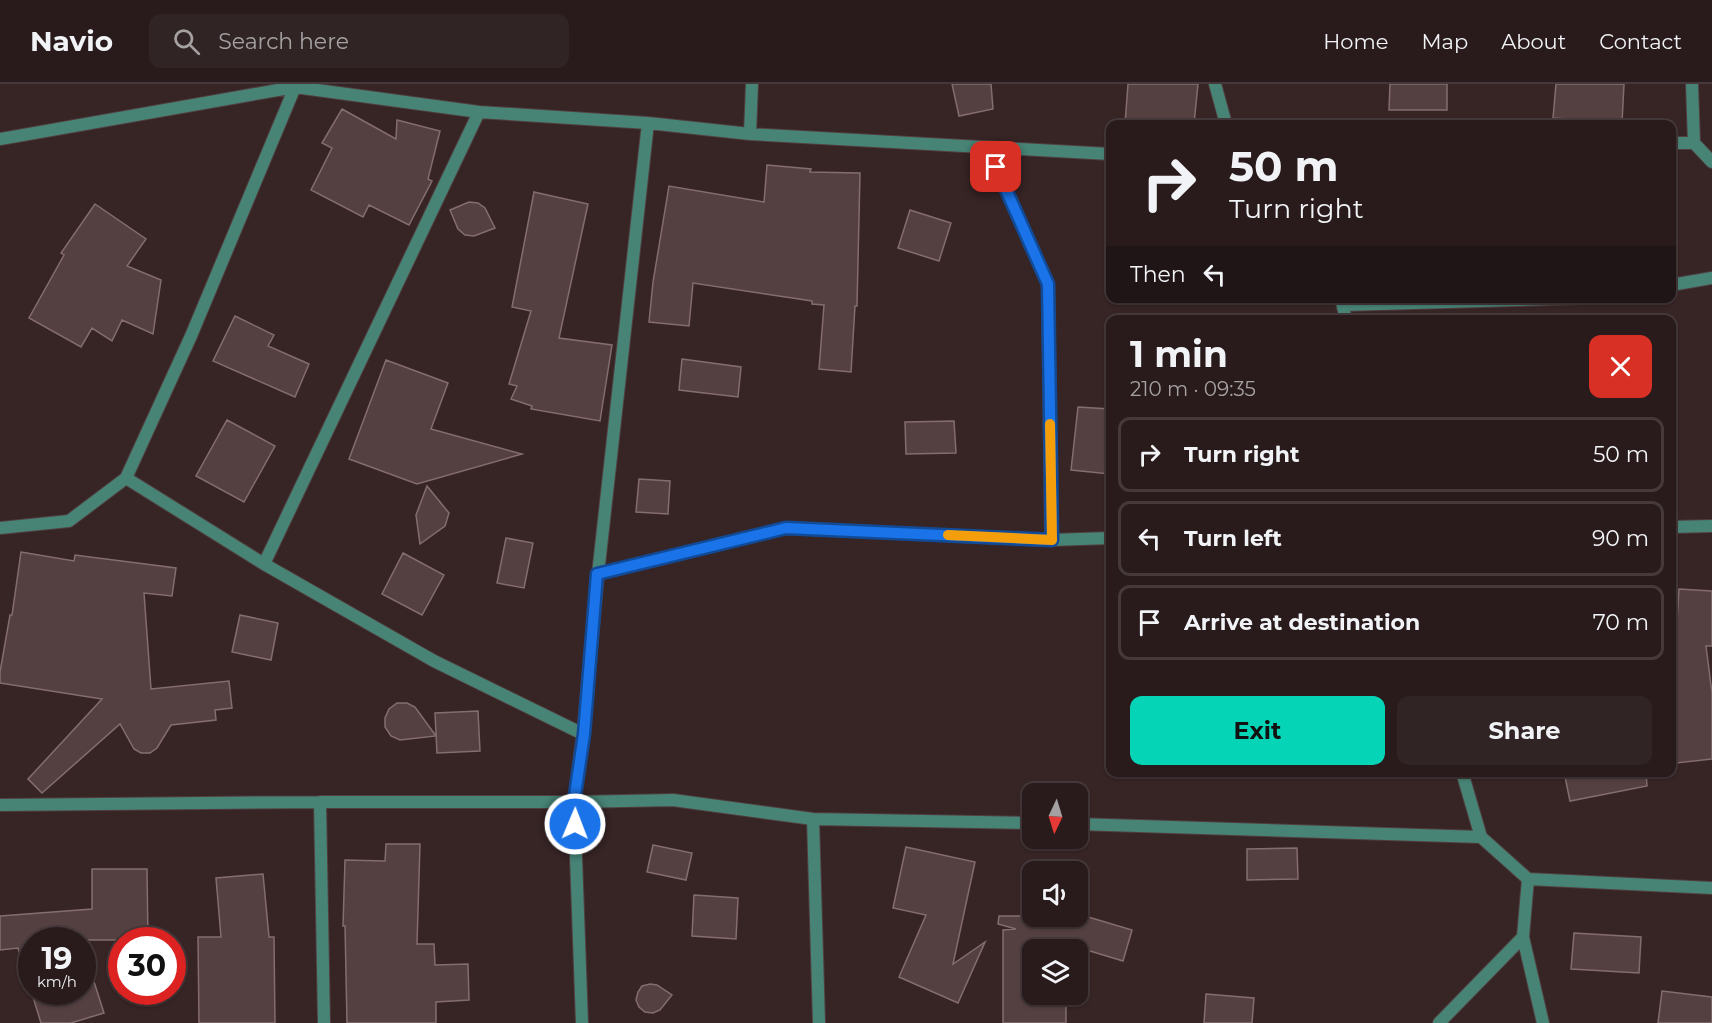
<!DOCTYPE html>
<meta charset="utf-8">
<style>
:root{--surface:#291b1c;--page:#312425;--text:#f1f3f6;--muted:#a5a1a3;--line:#45393b;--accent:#05d5b6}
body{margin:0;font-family:Montserrat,sans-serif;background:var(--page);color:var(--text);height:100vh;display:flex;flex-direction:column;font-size:22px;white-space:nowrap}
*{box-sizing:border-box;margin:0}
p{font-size:20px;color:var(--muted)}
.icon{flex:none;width:33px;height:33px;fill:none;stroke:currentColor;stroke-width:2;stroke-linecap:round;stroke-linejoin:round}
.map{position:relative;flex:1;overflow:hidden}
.side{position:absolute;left:1106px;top:231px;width:570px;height:462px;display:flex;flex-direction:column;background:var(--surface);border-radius:12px;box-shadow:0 2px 4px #0004,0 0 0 2px var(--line)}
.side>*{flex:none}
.top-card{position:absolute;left:1106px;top:36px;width:570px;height:183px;border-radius:12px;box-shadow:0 2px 4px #0004,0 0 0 2px var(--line);background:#291b1c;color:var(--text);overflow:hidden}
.needle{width:39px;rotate:184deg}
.tools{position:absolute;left:1022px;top:699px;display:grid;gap:12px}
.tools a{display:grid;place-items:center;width:66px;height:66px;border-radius:12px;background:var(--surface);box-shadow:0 2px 4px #0004,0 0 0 2px var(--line);font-size:30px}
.speed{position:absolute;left:18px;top:843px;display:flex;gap:12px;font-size:30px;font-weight:700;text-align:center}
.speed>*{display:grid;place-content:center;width:78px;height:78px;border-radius:50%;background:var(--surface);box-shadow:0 2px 4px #0004,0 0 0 2px var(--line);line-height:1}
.speed small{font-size:15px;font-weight:400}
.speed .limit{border:9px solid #d22;background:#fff;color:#111}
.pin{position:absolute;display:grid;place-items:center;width:51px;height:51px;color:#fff;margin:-26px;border-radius:12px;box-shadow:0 3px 9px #0006}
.me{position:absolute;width:66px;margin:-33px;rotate:1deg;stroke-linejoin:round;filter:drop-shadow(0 0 4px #0008)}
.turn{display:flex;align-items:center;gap:21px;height:126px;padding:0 24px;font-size:27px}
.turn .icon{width:78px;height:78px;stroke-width:2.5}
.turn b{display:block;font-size:42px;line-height:51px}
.then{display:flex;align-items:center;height:57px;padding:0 24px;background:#0003;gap:12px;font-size:22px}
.round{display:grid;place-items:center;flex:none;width:63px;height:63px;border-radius:12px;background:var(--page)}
.overview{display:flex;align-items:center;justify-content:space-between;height:102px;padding:0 24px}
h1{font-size:36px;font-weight:700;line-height:45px}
.button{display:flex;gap:12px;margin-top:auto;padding:12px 24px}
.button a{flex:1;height:69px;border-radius:12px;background:var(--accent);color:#111;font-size:24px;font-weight:700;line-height:69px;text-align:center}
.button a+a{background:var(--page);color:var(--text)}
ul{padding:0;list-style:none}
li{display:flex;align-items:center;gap:18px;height:75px;margin:0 12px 9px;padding:0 12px;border:3px solid var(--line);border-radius:12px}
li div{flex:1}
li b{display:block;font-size:22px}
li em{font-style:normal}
header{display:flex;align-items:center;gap:36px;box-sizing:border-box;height:84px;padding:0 30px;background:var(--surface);border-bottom:2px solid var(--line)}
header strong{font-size:28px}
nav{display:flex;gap:33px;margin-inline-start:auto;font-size:21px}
.search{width:420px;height:54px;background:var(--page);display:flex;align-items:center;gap:15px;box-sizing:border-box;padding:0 21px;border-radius:12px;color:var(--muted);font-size:22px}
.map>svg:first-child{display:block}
</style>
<header>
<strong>Navio</strong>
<div class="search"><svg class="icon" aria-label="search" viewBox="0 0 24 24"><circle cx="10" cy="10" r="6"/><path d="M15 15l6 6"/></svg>Search here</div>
<nav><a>Home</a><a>Map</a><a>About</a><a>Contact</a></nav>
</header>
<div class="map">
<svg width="1712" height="939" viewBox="0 0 1712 939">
<rect width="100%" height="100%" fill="#372425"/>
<path fill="#554041" stroke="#846d6e" stroke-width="1.5" d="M952,0H991L993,25L959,32Z
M1128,0H1198L1194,40H1125Z
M1390,0H1447V26H1389Z
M1556,0H1624L1622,39L1553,34Z
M342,25L396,55L397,36L440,47L428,95L432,97L409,141L369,121L363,133L311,106L332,64L322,59Z
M767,81L811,85L810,88L860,89L857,222H855L851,288L819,285L824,221L812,220V217L693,199L689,242L649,238L653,198L669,102L764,118Z
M534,108L588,120L559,254L612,261L600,337L531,325L532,322L511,315L517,302L509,300L531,227L512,223Z
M469,118L478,119L485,124L495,144L474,152L465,151L458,145L450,126Z
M95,120L146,155L127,182L161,196L153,250L122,236L112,257L92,244L81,263L29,234L64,171L61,169Z
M910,126L951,139L939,177L898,164Z
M235,232L274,251L268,262L309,280L295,313L213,277Z
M682,275L741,283L738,313L679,306Z
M386,276L448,299L431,345L522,370L417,400L349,375Z
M1078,323L1110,325V390L1071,386Z
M227,336L275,362L244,418L196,392Z
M954,337L956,369L906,370L905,338Z
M639,395L670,397L668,430L636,428Z
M427,402L449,429L445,442L420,460L416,431Z
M506,454L533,459L524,504L497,499Z
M21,468L74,477L75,471L176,484L172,512L144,509L151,605L229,597L232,624L215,626L216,636L171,641L157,664L150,669H141L134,665L120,640L42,709L28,695L102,615L0,599V588L10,531H12Z
M403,469L444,491L422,531L382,510Z
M1679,505L1712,507V562H1706L1712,609V675L1676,679L1674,658H1671V601H1673Z
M240,531L278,539L271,576L232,568Z
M397,619H407L415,623L436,652L400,656L391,652L385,643V634L389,625Z
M478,627L480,667L437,669L435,629Z
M1564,688H1646L1647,702L1570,717Z
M386,760H420L417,860H434L435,881L468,880L469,916L436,918V939H347L345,842H343L345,776L385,777Z
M653,761L692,769L686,796L647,788Z
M906,763L975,778L953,880L985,858L958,919L899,893L926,831L893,824Z
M1297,764L1298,795L1247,796V765Z
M92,785H147L148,856H32V908H82V860L104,929L71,939H41L18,864L0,866V832L92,825Z
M263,790L269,853H274L275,939H199L198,853H221L216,794Z
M694,811L738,814L736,855L692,852Z
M999,832H1085L1132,846L1123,877L1067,860V866H1032V910H1066V939H1003V846L1016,845L998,840Z
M1574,849L1641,853L1639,889L1571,885Z
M650,900L657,901L672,911L660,926L653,929L645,928L639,923L636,916L638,908L642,902Z
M1662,907L1712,913V939H1658Z
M1206,910L1254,914L1252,939H1204Z"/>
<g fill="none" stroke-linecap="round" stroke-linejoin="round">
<g stroke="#513f40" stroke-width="14">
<path id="street" d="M1215,0L1226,40
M1692,0L1694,59
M750,50L752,0
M0,55L295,3L479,28L648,39L750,50L1110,70
M1671,59H1694L1712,78
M987,63L1048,200L1051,456
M1671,201L1712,194
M1341,214L1346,236
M1343,221L1582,214
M126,394L264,480L434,577L583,650
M1671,443L1712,442
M0,444L69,437L126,394L191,252L295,3V0
M264,480L479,28
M598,490L786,444L1051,456L1110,454
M1462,688L1481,753L1528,795L1712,804
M320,718L324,939
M0,721L320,718H574L673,716L813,735L1032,739
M813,735L819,939
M1077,740L1481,753
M1528,795L1523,853L1543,939
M582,939L574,718L583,650L598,490L648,39
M1439,939L1523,853"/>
</g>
<use href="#street" stroke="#478476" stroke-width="12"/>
</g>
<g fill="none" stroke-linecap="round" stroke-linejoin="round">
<g stroke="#114b97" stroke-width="15">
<path id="route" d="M575,740L574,718L584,650L597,490L786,444L1052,456L1048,200L996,83"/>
</g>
<use href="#route" stroke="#1a73e8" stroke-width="10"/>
<path stroke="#f59e0b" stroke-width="10" d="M948,451L1052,456L1050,340"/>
</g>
</svg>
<div class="tools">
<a><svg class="needle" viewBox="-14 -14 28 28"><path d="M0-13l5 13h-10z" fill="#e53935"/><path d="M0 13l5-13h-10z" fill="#a5a1a3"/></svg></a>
<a><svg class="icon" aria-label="sound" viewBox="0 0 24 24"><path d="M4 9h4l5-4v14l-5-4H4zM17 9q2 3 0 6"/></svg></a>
<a><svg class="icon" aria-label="layers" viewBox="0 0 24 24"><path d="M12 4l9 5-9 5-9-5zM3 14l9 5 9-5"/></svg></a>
</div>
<div class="speed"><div>19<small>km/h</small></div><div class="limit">30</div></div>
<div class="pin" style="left:996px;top:83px;background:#d93025"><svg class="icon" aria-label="arrive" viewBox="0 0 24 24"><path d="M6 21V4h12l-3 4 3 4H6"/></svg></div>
<svg class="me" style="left:575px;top:740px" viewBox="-20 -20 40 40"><circle r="17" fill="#1a73e8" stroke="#fff" stroke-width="3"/><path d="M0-11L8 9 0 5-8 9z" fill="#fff"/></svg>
<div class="top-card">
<div class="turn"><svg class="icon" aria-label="right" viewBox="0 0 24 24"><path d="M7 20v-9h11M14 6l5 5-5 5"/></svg><div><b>50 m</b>Turn right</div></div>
<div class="then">Then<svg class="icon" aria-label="left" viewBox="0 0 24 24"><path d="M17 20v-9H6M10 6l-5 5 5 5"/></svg></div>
</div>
<section class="side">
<div class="overview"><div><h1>1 min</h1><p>210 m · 09:35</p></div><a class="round" style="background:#d93025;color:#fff"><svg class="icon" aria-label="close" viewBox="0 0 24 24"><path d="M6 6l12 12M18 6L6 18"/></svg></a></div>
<ul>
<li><svg class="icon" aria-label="right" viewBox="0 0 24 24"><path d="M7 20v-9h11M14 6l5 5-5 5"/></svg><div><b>Turn right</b></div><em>50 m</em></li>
<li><svg class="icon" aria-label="left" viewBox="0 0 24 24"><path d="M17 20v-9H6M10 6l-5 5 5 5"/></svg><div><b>Turn left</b></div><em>90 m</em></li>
<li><svg class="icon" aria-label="arrive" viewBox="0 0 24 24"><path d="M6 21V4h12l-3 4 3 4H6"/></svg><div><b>Arrive at destination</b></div><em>70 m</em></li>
</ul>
<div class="button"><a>Exit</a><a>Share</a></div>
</section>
</div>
